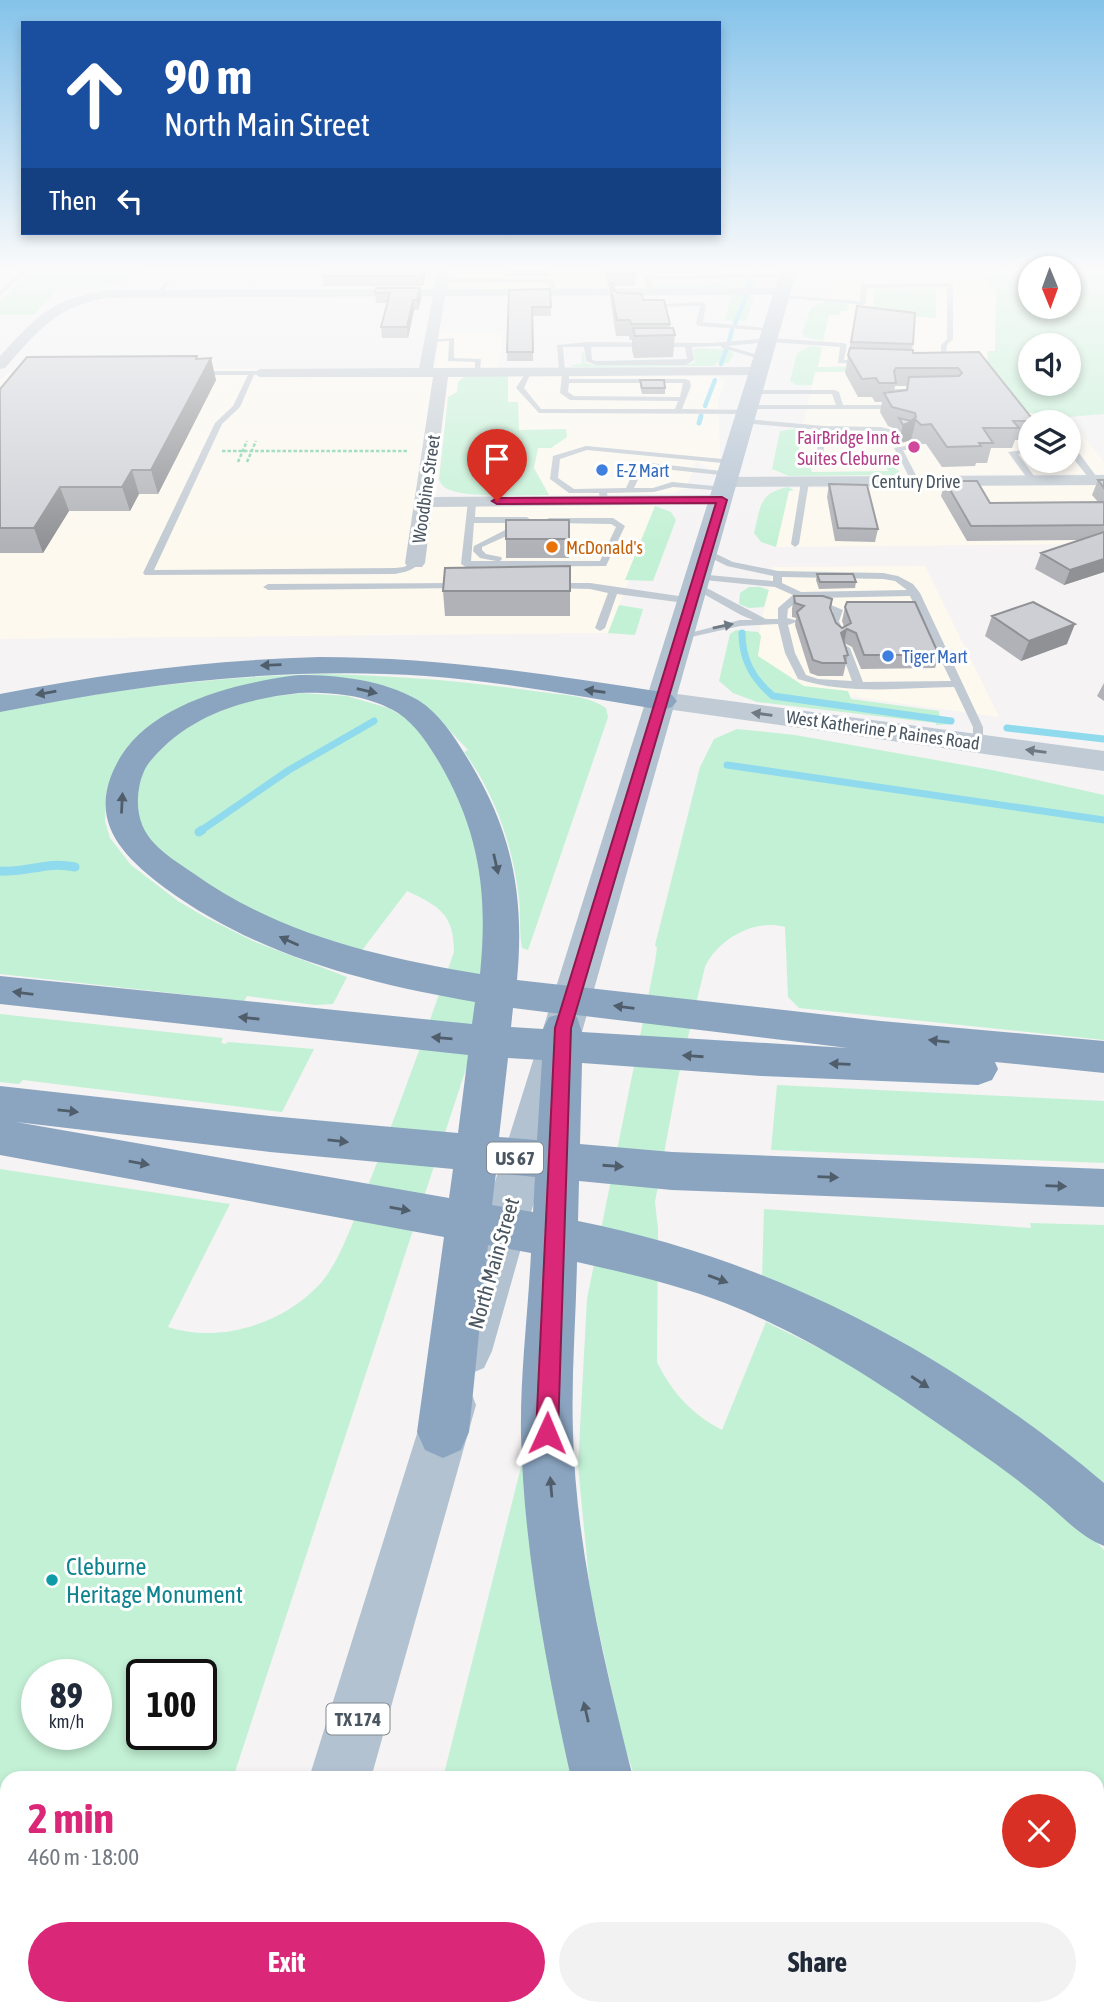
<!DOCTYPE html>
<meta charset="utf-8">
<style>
:root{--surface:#fff;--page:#f2f2f3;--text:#1f2937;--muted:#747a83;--accent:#db2777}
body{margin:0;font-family:"Asap Condensed",sans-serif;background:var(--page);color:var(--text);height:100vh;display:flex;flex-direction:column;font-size:26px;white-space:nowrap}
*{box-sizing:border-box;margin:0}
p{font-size:23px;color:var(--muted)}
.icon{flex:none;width:38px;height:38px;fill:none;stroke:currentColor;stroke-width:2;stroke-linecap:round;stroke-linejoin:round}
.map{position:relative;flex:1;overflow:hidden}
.side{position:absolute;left:0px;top:1771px;width:1104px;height:245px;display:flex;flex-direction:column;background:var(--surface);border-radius:21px 21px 0 0;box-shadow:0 4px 10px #0003}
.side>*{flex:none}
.hud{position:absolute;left:21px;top:21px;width:700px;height:214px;border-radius:0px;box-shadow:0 4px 10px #0003;background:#1a4fa0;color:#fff;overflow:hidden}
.needle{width:46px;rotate:179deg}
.buttons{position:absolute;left:1018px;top:256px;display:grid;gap:14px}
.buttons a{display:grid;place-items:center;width:63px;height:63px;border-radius:50%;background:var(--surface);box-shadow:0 4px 10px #0003;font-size:35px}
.speed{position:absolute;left:21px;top:1659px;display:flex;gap:14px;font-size:35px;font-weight:700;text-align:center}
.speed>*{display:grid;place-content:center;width:91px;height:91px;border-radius:50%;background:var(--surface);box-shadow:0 4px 10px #0003;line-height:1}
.speed small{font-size:18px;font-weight:400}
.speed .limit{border:4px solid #111;border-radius:10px;background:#fff;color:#111}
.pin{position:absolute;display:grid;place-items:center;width:60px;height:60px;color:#fff;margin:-72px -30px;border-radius:50% 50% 50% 0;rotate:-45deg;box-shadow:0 0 7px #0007}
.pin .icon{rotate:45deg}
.me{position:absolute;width:77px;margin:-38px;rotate:1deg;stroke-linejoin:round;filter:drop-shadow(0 0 5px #0008)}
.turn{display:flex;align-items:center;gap:24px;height:147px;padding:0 28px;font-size:32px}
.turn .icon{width:91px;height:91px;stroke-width:2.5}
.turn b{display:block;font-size:49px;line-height:60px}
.then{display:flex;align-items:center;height:66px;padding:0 28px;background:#0003;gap:14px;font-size:26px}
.round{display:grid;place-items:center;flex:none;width:74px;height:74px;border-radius:37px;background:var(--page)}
.overview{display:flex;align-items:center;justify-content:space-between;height:119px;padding:0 28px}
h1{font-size:42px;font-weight:700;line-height:52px;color:var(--accent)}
.primary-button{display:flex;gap:14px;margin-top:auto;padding:14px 28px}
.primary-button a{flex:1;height:80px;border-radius:42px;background:var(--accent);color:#fff;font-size:28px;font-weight:700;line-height:80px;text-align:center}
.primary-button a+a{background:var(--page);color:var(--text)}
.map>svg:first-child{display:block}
</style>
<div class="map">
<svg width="1104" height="2016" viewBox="0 0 1104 2016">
<rect width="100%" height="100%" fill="#f5f3f3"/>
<path fill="#fdf9ef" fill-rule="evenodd" d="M330,266H438L432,289L321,290Z
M451,266H749L740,288L449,290Z
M983,276L996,290L995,352L988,364L817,367L834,277Z
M440,333H503L498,368H435Z
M26,368L261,369L258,378L465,376L457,392L448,398L435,506L655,505L625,580H629L608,633L0,639V381L7,374Z
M975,370L1065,413L1104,462V474L792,476L815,372ZM1031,422H1069V460H1031Z
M709,375L721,378L725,383L718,401L721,476L696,461L686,488L673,493L549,495L534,468L538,448L518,430L508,402V376Z
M1104,485V544L776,547L790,488Z
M925,566L999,717L804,690L777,677L755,652L773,567Z"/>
<path fill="#c3f1d5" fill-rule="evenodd" d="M36,266H137L142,271L134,278L97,289H59L34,315H0V302Z
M1069,274H1104V414L1069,417L1050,413H1008L975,370L815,372L812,385H796L790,381L797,353L810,346L832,349L822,348L818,367L988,364L987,351H995L996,290L983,275H1031V306H1069ZM1031,345H1069V383H1031Z
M725,279L760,281L758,286L748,288H659L656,283L724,282Z
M932,288L936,289V318L872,313L875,289Z
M738,294L754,297L746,321H725L731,295Z
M825,302L845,303L849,306L847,311H841L839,315H829L823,341L805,337L802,332L811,308Z
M697,348L729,350L734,354L728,363L718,362L714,366L576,367L570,365L582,364L581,352L584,353L585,363L594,365L690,364L695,362L693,350Z
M465,376H508V402H518L519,430L566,429L567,437L551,448H538L534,468L549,495C527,495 470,498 450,490C444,488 441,485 439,479L448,397L457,392L458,382Z
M795,429L814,433H802L796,464L810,466L812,472L888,471L886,467L890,465L899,471L897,475L789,476L772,469L780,431Z
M788,487L794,490L789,491L776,547L761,542L754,533C761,507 758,493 788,487Z
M655,506L671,512L676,520L653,581L625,580Z
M749,587H760L769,590L764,607L749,608L739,604L740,593Z
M619,605L643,609L635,635L608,633Z
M736,630L758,632L761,636L758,656L804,686L848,691L851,699L939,711L940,718L951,724L936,725V723L757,702L733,693L719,681L730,634Z
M319,674C392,675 462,681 534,691C558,695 585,694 606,708L608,717L603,732L528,950L522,948C519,932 521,915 519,899C513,847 496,795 464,752L468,750L436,716L386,689L227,693L111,778L106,794L105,821L110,838L131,865L178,901L205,917L253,941L347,977L333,1004L315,1005L247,996L244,1001L0,974V711C106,690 211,677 319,674Z
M302,693L347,696L388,708L408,719L433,743L487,862L484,1014L233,1778H7V2009H155L151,2016H0V1169L230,1204L168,1327C219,1344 283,1324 320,1284C340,1261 351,1226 363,1198C396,1117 425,1034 454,952C454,914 439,906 407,891L360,953L250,912L144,841L132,798L145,765L171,737L209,715L255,699ZM37,1675H96V1734H37ZM142,1675H201V1734H142Z
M737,729L795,735L992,770L1104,795V1040L799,1008L788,997L785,927C755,918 717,940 705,967L678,1078L655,1202L658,1229L657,1362C672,1393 693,1415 722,1430L766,1322L874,1375L1062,1506L1104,1550V2016H765L758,2009H1097V1778H635L623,1742L590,1590L578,1466L587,1299L655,962L657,948L655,945L700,767L714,739Z
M0,1014L223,1038L221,1043L225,1044L228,1042L314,1049L282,1112L23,1080L19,1084L0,1082Z
M777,1085L1104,1101V1163L771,1150Z
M764,1209L1031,1228L1030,1223L1104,1225V1489L762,1278Z
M527,1443L573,1778H443Z
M388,2009H665L670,2016H387Z"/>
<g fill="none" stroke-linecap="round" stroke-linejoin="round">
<path stroke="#90daee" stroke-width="4.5" d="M753,273L756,266
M748,288L751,280
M735,323L747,295
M729,342L732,330
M721,364L726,350
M705,406L715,380"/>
<path stroke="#90daee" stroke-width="5" d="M699,423L701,416"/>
<path stroke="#90daee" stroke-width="7" d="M742,633C742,660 753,679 773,696L951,721
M1007,728L1104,739
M727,765L1104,820
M199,832L289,770L374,721"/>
<path stroke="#90daee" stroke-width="9" d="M199,832L202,830
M0,871C29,873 45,861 75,867"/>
<path stroke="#7ad0a6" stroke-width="2.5" stroke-dasharray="3.5 2" stroke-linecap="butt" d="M222,451H409
M238,462L247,441
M247,462L256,441"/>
<path fill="#c1cad2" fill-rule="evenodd" d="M27,266H33L0,296V291Z
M789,274L791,277L650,279L654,292L651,294L648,292L644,277Z
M442,279H551L554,281L555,292L550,293L548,283L440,282Z
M164,282L169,283L161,295H157Z
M950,283L953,285V339L947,345L946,357L930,363L928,360L941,355V345L947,339V287L867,288L866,303L863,305L780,297L783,295L860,301L861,286L864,284Z
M703,302L706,304L703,322L776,329L773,331L699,326L696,324L700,306L648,307L645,305Z
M454,338V358L481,359L480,373L475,372V362L448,361L449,341L430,342L427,340Z
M770,338L844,343L847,345L844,360H865L868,362L865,364L838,363L840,347L770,342L727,346L765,357L763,360L722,348L721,346L692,347L694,360L686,365H596L586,361L584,347H563L565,371L569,373V379H686L690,381L691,386L682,409L751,410L752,412L748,414L539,413L516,388L523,377V372L526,370L529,372V377L524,388L541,409H675L678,401L570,400L560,393L562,374L559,372L557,345L587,342L712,343ZM591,347H685L687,359L596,361L592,360ZM569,383H683L680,397L574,396L568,392Z
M260,371L263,373L254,375L240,407L222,424L154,570L395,568L404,567L415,560L420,563C412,571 405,572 395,574L145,575L143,573L215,423L233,406L248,375H197L194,373L197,371Z
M892,389H920L924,391L920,393H900L903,398L901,407L897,409H749L745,407L749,405H836L832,394H751L754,390H835L839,392L843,405H894L895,398Z
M746,419L824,426L881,427L908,434L909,436L905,438L881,431L827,430L822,460L900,459L894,448L905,446L910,442L914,444L910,450H903L919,481L912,483L902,463L815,464L820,430L743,423V419Z
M586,446L733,460L737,462L733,464L587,450L560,459L558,478L574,489L626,488L637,464L641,462L730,472L734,474L730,476L644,467L634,488H653L672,482L725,487L729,489L725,491L673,487L654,492L607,493L608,499L604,501L600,499L599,493H569L550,479L553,456Z
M1031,449V453L1018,454L1037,480L1033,482H1030L1008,452Z
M1069,449H1076L1099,480L1098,482H1092L1069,453Z
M805,480L809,482L799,544L795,547L791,544L801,482Z
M472,498L476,501L475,517H527L531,520L527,523H474L471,561H496L480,558L473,551L474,546L517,524L527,527L482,547V550L486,554L501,557L502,559L500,561H600L616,527L611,524L551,523L548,522V518H613L625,526L606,566L466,567L461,564L468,501Z
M706,549L733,562L778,571L883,573L898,576L913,584L920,593L983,727V745L979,746L973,743V727L954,687C903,688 846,695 798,679L785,653L778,624L740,626L678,640V636L740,620H753L741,615L693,588V584H699L766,619H778V608L793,595L775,587L695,579L693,577L698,574L773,581V576L727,566L703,554L702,552ZM782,577L883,579L895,581L907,590L801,592L782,583ZM910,596L951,681L863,682L850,648L845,645L840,648L852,681L818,679L806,675L795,653L788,625L799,621L787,618L788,609L800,599L833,611L829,621L835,636L840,639L845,636L839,621L843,610L814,598Z
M462,583L467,586L465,588L268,590L263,587L268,584Z
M552,583H590L692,598L697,601L692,604L617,594L605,628L600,631L595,628L608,593L590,589L549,588L547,586Z"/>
<path fill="#c1cad2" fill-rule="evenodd" d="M440,266L450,269L447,289L789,288L790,291L784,295L445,296L433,368L760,367L767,371L760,375L448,377L433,497L722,495L728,496L731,500L728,504L432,507L425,563L422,567H408L405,563L433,377H260L253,373L260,369L419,368L433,296L106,298C55,307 38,331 5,368L0,369V356C37,316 50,300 106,290L434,289Z
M1008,266L1002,270L790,271L784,267Z
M1104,475V485L728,487L719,482L728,477Z"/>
<path fill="#c1cbd6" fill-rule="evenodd" d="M662,692L1104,751V771L652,707L647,701L652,695Z"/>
<path fill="#b3c2d1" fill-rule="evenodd" d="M782,266H798L492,1351L484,1368L467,1375L450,1368L442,1351Z
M451,1380L469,1387L476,1405L371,1778H309L426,1405L433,1387Z
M236,2009H306L304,2016H234Z"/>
<path fill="#8ba5c1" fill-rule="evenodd" d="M319,657C435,657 547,674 662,692L672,695L677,701L672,707L662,710C584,697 505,682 426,676C283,666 141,684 0,712V694C106,673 211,660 319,657Z
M299,675C339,675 383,680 418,700C439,713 454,736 466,756C512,829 525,895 517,980L881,1021L1104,1041V1073L995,1062L998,1069L992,1080L978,1085L761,1076L582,1063L580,1144L672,1152L1104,1169V1207L672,1190L579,1181L578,1221C775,1260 951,1354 1104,1483V1546C1080,1536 1065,1519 1045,1502C1022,1483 998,1465 973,1448C895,1393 814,1338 725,1303C678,1285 627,1273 577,1262C576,1319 571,1376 573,1433C576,1550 605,1665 633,1778H571C546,1665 524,1551 521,1435C520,1375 528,1313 531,1253L488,1245L469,1432L461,1450L443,1458L425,1450L417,1432L444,1237L0,1155V1086L270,1116L458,1133L468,1055L0,1004V976L472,1024L475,1002C366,983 256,955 165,888C117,852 85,816 121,756C155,702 240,682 299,675ZM299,693C333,692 368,695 398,713C416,725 428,744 439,762C480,832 488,895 480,974C378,957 278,934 193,873C162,852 136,837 138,797C139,783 143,768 153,758C190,715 244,699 299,693ZM513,1008L561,1014L549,1017L543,1029L511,1027ZM568,1014L848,1048L582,1032L577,1017ZM508,1058L542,1060L537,1140L499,1137ZM16,1122L270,1152L453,1169L449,1198ZM496,1173L535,1177L533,1212L492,1205Z
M675,2009H748L751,2016H678Z"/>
</g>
<path fill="#b0b2b7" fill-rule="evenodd" d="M428,266L423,286H323L322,276Z
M509,266H548V276H510Z
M588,266H720L719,271L635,272V286H613L614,290L618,293L643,300L670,324V328L675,335L673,357L634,358L632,350V340H630L629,336H616L610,298V286H608L605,270H588Z
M420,288L421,299L418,310H414L408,338H382L381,327L387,303H376L375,293Z
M509,290L551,307V316H533V361H507Z
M857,306L913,344L912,350L913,353L979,352L1034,421L1031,422V429L1027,440H1015L1012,448H991L987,463H976L975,466L942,467L926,444H916L911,440L898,444L894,438L896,429L888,426L880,412L882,402H875L872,397H858L845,373ZM895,386H907L906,390L894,392Z
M197,356V359L216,380L158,494H139L130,511H69L43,553H0V389Z
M640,380L665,388V394H642L640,386Z
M1098,480H1104V572L1064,585L1035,569L1041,553L1080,540L967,541L941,496L945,481L990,503L1098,502L1092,495Z
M829,484L878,529L875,542L835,541L827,497Z
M569,520V558H506V539Z
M570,566V616H445L443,591Z
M817,574L856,582L855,588L819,589L816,580Z
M794,596L832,599L830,610L836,623L842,628L844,627L842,621L845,607L939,655L935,668L861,669L852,647L844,643L848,655L843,676H818L810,673L795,625L796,618L792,617V609Z
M992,616L1067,644L1021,661L985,636Z
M1104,683V701L1097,696Z"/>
<path fill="#909195" d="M425,266H428L423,286L422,276Z
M420,288L421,299L418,310L417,300Z
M413,300L414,310L408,338L407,327Z
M197,356L202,376L211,358L216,380L158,494L151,470Z
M916,420L911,440L898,444L903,425Z
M132,470L139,494L130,511L122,487Z
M60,487L69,511L43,553L34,528Z
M1104,559V572L1064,585L1070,570Z
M1075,624L1067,644L1021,661L1029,641Z
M847,629L844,643L841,633Z"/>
<path fill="#cdcfd5" stroke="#909195" stroke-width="2" d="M326,266H425L422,276H322Z
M606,266H634L636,275H608Z
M610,283H613L614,290L618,293L642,294L643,300H664L670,324H631L630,320H617Z
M376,288H420L417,300H413L407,327H381L390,293H375Z
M550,289L551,307H532L533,352H507L509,290Z
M857,306L915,313L913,344L851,342Z
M633,328H673L675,335L635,336Z
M850,348L913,350V353L979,352L1034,421H1013L1019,428H983L993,443H979L981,446L947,447L931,424L921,425L916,420L903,425L899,418L911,421L916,417L915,413L892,407L884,393L907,390L909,377L959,376L962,373L958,368H896L894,371L896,383H879L876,378L862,379L848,355Z
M197,356L196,359L211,358L151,470H132L122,487H60L34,528H0V389L27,357Z
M640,380H664L665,388H642Z
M1098,480H1104V488Z
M945,481H977L990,503L1104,502V525L971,526Z
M829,484L867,485L878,529L838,528Z
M506,520H569V539H506Z
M1104,532V559L1070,570L1041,553Z
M570,566V591H443L445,568Z
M817,574H853L856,582H820Z
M794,596H823L832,599L830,608L836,623L842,628L851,623L845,607L847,602H915L939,655H864L856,633L847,629L841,633L848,655L844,656L846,663H822L813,660L797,612L804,606L795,603Z
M1033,602L1075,624L1029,641L992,616Z"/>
<defs><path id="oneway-solid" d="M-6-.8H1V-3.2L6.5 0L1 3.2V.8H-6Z" transform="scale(1.75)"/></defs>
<use fill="#6e7983" href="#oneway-solid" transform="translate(723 626) rotate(-12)"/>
<g fill="#505e6b">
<use href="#oneway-solid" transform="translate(271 665) rotate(178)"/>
<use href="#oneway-solid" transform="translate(367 691) rotate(13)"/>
<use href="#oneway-solid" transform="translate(595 691) rotate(-172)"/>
<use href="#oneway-solid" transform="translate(46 693) rotate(170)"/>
<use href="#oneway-solid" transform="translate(122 803) rotate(-87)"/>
<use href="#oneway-solid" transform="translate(496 864) rotate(77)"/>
<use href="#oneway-solid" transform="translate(289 941) rotate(-156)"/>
<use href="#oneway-solid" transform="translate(23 993) rotate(-173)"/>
<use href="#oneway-solid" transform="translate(624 1007) rotate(-173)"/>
<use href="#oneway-solid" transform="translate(249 1018) rotate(-174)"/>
<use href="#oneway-solid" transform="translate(442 1038) rotate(-175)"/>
<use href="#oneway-solid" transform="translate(939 1041) rotate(-174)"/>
<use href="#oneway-solid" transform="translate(693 1056) rotate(-176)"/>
<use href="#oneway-solid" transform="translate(840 1064) rotate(-178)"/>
<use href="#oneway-solid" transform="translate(68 1111) rotate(6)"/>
<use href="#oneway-solid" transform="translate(338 1141) rotate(6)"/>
<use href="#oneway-solid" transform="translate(139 1163) rotate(10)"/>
<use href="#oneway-solid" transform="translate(613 1166) rotate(4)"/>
<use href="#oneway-solid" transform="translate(828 1177) rotate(2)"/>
<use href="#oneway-solid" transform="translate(1056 1186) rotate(2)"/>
<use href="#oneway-solid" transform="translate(400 1209) rotate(10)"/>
<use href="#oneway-solid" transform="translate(718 1279) rotate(20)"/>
<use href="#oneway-solid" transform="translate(920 1382) rotate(33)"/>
<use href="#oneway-solid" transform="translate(551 1487) rotate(-95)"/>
<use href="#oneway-solid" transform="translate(586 1712) rotate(-103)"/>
</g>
<g fill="#6e7984">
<use href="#oneway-solid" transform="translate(762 714) rotate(-172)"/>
<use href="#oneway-solid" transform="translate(1036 751) rotate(-172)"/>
</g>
<linearGradient id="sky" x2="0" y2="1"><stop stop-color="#85c3ea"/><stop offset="0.49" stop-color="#fafafa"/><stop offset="1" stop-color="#fafafa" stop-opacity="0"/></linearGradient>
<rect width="1104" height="548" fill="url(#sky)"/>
<path fill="#db2777" stroke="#8e194d" stroke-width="2" d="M722,497L727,500L571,1028L558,1433L554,1440L547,1443L539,1440L536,1433L555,1028L716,503L497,504L492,501L497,498Z"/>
<circle fill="#d1479c" stroke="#fff" stroke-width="2.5" cx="914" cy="447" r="7"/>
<g fill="#3f7fe0" stroke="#fff" stroke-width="2.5">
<circle cx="602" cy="470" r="7"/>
<circle cx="888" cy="656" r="7"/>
</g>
<circle fill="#e8710a" stroke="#fff" stroke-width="2.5" cx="552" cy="547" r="7"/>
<circle fill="#0f9aa8" stroke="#fff" stroke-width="2.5" cx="52" cy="1580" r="7"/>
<g text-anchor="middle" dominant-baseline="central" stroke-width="6" stroke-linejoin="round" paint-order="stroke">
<g font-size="18" fill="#b23c85" stroke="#fff" text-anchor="end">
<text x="900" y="437">FairBridge Inn &amp;<tspan x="900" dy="21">Suites Cleburne</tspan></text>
</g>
<g font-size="18" fill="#366cbe" stroke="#fff" text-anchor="start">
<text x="616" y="470">E-Z Mart</text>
<text x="902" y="656">Tiger Mart</text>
</g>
<g font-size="18" fill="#4a5661" stroke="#fff">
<text x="916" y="481">Century Drive</text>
<text transform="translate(426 489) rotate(-82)">Woodbine Street</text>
<text transform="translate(883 730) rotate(8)">West Katherine P Raines Road</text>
</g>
<g font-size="18" fill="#c56008" stroke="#fff" text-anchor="start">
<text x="566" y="547">McDonald's</text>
</g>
<g fill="#fff" stroke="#808990" stroke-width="2">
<rect x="487" y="1142.5" width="56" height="31" rx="5"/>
<rect x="326.5" y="1703.5" width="63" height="31" rx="5"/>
</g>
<g font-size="19" font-weight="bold" fill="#4a5661">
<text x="515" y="1158">US 67</text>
<text x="358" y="1719">TX 174</text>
</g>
<g font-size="21" fill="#4a5661" stroke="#fff">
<text transform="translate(493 1263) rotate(-74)">North Main Street</text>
</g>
<g font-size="24" fill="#0d838f" stroke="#fff" text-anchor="start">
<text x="66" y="1566">Cleburne<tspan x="66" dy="28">Heritage Monument</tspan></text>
</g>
</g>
</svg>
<div class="buttons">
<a><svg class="needle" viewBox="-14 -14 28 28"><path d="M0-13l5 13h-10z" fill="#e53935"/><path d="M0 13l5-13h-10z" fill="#747a83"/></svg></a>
<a><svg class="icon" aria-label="sound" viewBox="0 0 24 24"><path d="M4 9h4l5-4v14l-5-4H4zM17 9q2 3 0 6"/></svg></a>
<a><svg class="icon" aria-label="layers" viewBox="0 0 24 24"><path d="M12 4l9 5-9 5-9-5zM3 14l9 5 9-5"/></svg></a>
</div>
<div class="speed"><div>89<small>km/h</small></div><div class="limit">100</div></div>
<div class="pin" style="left:497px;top:501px;background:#d93025"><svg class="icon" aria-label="arrive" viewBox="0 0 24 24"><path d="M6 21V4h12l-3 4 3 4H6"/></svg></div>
<svg class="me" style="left:547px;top:1433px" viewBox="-20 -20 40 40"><path d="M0-17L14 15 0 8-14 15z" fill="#db2777" stroke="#fff" stroke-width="4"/></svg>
<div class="hud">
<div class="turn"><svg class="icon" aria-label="ahead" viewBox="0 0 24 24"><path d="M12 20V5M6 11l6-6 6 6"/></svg><div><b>90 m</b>North Main Street</div></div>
<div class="then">Then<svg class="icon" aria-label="left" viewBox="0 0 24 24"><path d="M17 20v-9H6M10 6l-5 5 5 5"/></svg></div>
</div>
<section class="side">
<div class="overview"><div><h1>2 min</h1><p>460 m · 18:00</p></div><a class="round" style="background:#d93025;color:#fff"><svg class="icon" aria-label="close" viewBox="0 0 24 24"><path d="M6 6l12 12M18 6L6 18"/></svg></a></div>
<div class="primary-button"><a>Exit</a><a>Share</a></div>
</section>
</div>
